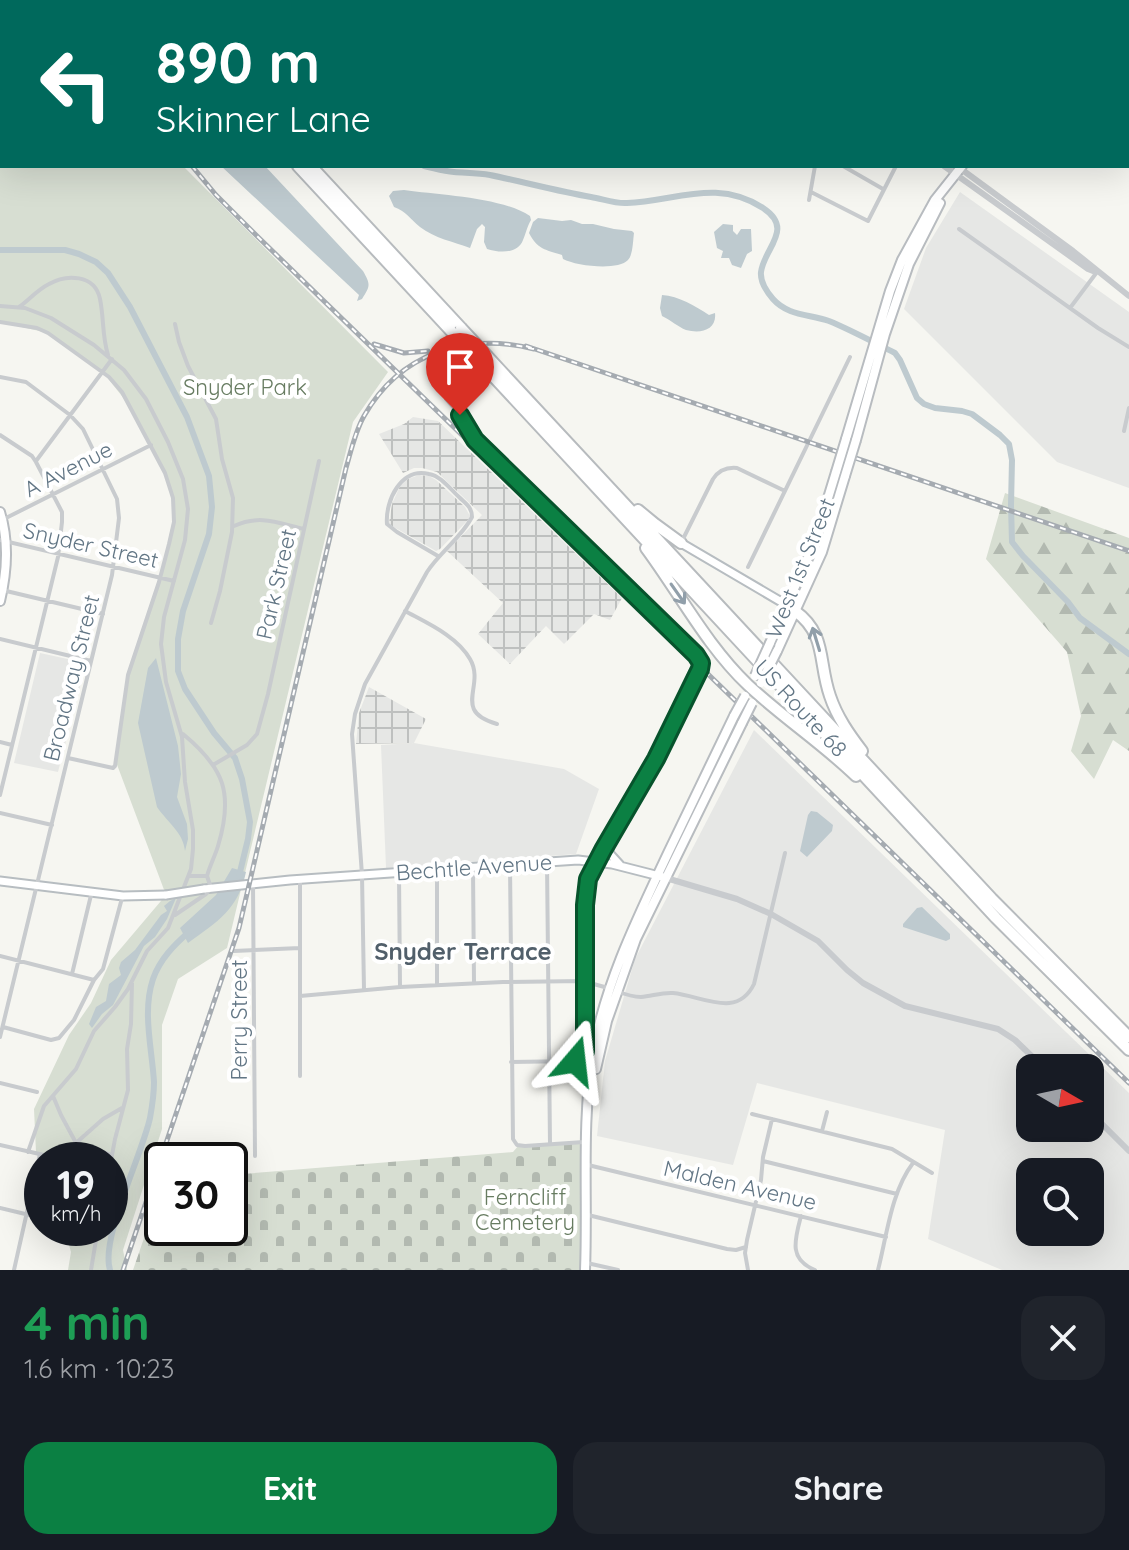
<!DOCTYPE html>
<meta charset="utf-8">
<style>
:root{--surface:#171b24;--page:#20242c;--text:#f1f3f6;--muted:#9ea1a6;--accent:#0b8043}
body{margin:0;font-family:Quicksand,sans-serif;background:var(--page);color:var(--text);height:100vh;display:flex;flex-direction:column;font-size:30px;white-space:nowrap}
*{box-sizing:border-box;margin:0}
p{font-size:26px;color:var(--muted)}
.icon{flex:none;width:44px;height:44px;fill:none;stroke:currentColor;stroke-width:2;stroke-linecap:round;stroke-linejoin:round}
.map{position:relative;height:1270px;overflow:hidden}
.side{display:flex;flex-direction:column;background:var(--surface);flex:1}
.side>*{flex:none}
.hud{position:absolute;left:0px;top:0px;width:1130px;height:168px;box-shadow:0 8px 32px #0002;background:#00695c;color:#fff;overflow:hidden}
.needle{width:52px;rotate:99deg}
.fabs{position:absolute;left:1016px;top:1054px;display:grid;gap:16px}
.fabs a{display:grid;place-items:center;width:88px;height:88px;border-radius:16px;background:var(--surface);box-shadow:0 8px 32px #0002;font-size:40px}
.speed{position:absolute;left:24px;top:1142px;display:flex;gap:16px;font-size:40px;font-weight:700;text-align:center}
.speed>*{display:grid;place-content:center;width:104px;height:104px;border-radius:50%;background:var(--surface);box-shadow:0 8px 32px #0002;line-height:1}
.speed small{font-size:20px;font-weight:400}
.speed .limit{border:4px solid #111;border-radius:12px;background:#fff;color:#111}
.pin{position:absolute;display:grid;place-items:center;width:68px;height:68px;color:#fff;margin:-82px -34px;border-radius:50% 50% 50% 0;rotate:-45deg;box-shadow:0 0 8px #0007}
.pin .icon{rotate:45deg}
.me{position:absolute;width:88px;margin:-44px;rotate:17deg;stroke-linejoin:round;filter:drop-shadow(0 0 6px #0008)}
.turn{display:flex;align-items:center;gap:28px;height:168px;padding:0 24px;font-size:36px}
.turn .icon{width:104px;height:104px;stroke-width:2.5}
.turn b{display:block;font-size:56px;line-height:68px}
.round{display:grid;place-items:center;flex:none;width:84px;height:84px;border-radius:24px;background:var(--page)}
.headline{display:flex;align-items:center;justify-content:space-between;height:136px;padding:0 24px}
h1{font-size:48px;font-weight:700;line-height:60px;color:#1e9e55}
.cta{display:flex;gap:16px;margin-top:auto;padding:16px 24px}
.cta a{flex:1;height:92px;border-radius:24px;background:var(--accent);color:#fff;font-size:32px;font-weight:700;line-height:92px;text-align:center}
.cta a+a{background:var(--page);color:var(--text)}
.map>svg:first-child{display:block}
</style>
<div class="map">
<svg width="1129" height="1270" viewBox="0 0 1129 1270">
<defs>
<pattern id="industrial-grid" width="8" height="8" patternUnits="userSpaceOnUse" patternTransform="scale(2)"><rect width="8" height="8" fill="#e6e7e5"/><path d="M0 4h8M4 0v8" fill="none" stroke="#bec0bf"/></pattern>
<pattern id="forest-firs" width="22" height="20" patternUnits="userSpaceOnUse" patternTransform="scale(2)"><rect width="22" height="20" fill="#d7ded2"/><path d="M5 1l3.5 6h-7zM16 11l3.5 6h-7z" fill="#b2b9b0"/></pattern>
<pattern id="cemetery-stones" width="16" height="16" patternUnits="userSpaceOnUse" patternTransform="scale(2)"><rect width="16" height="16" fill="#d7ded2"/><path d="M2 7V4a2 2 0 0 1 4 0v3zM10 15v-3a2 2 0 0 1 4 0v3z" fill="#b2b9b0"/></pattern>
</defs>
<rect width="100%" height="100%" fill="#f6f6f1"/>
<path fill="#e6e7e5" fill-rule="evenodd" d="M960,192L1129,312V488L1057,462L904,309L926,248Z
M40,653L86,663L58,772L14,763Z
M754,730L1129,1093V1270H1002L928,1239L945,1130L757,1083L733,1165L597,1136L605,1061L635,959ZM1030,1068H1090V1128H1030ZM1030,1172H1090V1232H1030Z
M414,743L564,769L599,789L576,854L386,868L381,745Z"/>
<path fill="url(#industrial-grid)" d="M413,417L438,421L622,598L610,620L594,614L564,644L546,626L510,664L478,634L503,603L447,551L482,515L437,472L422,468H414L403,473L379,434L404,424Z
M419,475L429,476L436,480L465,507L470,516L469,519L440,549L436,551L392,526L389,523L392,504L400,486L408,479Z
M369,687L426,719L414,743L356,744L359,713Z"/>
<path fill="url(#forest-firs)" d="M1005,493L1129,538V751L1113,740L1094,779L1071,751L1081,716L1067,652L986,559Z"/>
<path fill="url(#cemetery-stones)" d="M586,1141L585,1270H133L162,1186V1228H230V1175L513,1152L519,1145Z"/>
<path fill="#d7ded2" d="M0,40H2V166H183L388,372L353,422L227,948L178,979L162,1025V1129L123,1250L127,1270H68L71,1252L64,1228H110V1160H42V1166L36,1152L34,1109L69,1035L91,1003L111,960L166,895L116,762L128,675L160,578L174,515L171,488L133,410L102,371L48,333L0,322Z"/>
<path fill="#becacf" d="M221,166H265L363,271C371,285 370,286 362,299L357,301L359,295Z
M404,190C439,195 501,197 530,216L531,220C527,227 526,233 523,240C518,254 499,253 487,249L484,242L485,227L482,224L477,229L470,248C454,242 434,238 420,227C410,219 406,211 394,207L389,196L393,191Z
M538,218L562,221L571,220L582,224H593L614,229L632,231L634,233C633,240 633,255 628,260C618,271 576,266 563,259L562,255C546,250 537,249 529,233L533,222Z
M723,224L733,225V231L737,235L741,229H751L752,251L747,254L741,268L732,265L729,258H721L723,251L717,248L714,232Z
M662,295C679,296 695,306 709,315L715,313C717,330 701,334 686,330C678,327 671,320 662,316L660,308Z
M156,658L178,746L181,774L177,797L187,824L188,839L185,851C183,832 168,823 157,807L138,723L148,668Z
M811,811L817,812L833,825L832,831L807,857L800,851L808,815Z
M232,868L246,872C238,910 218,921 188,943L180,928L216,895Z
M176,898L167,919L155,937L144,946L113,1005L102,1014L92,1028L89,1024L96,1007L106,1001L109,984L121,975L119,968L121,962L135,950L161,915L167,911L164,906L170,901Z
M922,907L950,934V939L946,941L903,927V924L917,908Z"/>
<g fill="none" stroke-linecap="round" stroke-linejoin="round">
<path stroke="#becacf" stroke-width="6" d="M196,0L198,2
M87,2L91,0
M0,7L2,8
M424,166C434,168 443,171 454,172C466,173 478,173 490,175C524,182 557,191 591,197C603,199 616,204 627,203C676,201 717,178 763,208C795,229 764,248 761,272C760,282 767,292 773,299C788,316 809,314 829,321C851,330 873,342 895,353L900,360L917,398L924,404L935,408L962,411L972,414L1000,435L1009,444L1012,460L1011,505L1012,542L1023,556L1068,602L1080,618L1129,654
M0,250H65L79,254L96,262L108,273L130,307L187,417L209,476L212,507L209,534L183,611L178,639V671L185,689L214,733L235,758L242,779L250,822L248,839L239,876
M110,1270C100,1239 142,1155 150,1118C152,1107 154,1093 154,1082C152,1048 142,1012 153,979C160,959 174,945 190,931"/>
<g stroke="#b7bdc1" stroke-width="11">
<path id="secondary" d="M681,543L790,607
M607,842L610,854L620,865
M0,881L123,896L166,895
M204,889L290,880L578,860L612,864L663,877"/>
</g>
<g stroke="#b8bcc0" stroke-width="12">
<path id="primary" d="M1072,2L1073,0
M846,439L890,291L902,260L935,200L962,166
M856,440L885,334L909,264L940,203
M0,512C9,541 7,572 0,601
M770,643L814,544L836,472
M777,651L822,552L845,476
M596,1069L607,1021L636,939L742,723
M585,1270C588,1197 581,1124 593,1052C606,981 638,917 668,853C690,807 712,762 734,716"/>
</g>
<g stroke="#b7bbbe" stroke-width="14">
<path id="motorway" d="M122,0L125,2
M139,0L142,2
M0,29H2
M298,166L451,331
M311,166L461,328
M488,357L992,899L1129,1037
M478,360L996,918L1129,1050
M638,510L655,524L681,543
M646,548C680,594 707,646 748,685C782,717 822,743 856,776
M795,611C827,634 818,662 830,696C837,717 849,734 862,751"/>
</g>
<path stroke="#c8cbce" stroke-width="4" d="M929,0L932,2
M921,2L922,0
M961,2L963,0
M843,166L883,189
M811,192L868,221L896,166
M809,200L815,166
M959,229L1098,328L1129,347
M0,306L25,308L51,318L94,345L124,370L146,399L168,442L183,479L188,509L185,540L164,617L161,644L166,682L182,737L185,782L193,830V849L191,869L168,928L147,951L128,989L115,1007L94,1031L76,1069L44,1106L28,1152
M19,307C29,300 37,290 49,284C66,274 95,274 100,299C104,318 102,336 108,355
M1070,308L1097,272
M0,322L37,328L48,333L109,377L122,392L165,473L173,498L174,522L169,544L159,582L128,675L115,766L113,768L68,758
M175,324L179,342L188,366L216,419L222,459L233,498L232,532L220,591L211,623
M0,377L26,382L70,415L83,429L117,499L119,518L112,575L0,1037
M448,392L446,395V399L460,415L475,440L696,655L701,663L700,669L656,759L603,850L588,879L585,905V1055L582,1059L575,1061L511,1062
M1124,431L1129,408
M0,435L32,456L36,462L62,512V522L58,557L0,795
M36,461L112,359
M2,520L151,445
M234,526C260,514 278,523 304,529
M0,540L174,581
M681,543L713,479C719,470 727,467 737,468L785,491
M748,567L850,357
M2,590L103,614
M405,611C427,623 457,636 470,659C486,686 451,711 497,724
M0,639L91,661
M183,734C224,768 234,793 218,846C215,856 210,865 207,876H189
M0,742L12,745
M213,765L247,745L257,734L268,694L319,461
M0,813L52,825
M547,863L550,1144
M510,866L513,1139L517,1145L525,1146L584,1142
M473,869L474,983
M437,871V985
M399,874L400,987
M300,880V1076
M253,884L255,1156
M175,915L206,894L211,888L207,876
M234,951L300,948
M0,956L94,980
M72,974L92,891
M364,990L362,875L352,734L355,714L365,684L427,572C440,552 461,538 472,517C472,507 466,504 459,497C450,489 441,476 429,474C401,467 385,501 387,524L397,532L438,556
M616,991C624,994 633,997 641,997C652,996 663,992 673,993C703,996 737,1019 754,984L785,853
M300,996L400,987L503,982L583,981L608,988
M3,1027L51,1040L59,1038L74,1020L94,980L103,969L122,898
M0,1083L37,1092
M53,1096L61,1115L76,1143L111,1155
M752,1114L892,1149L932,1173
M822,1131L827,1112
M76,1143L103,1119L122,1108
M0,1145L44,1155L48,1160
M763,1161L897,1194
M588,1165L886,1237
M110,1166L115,1139L128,1090L127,1049L131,1024L132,983
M0,1208L42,1218
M588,1215L727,1249L736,1250L746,1247
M801,1216C795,1239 788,1259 815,1270
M587,1263L618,1270
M14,1270L40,1154
M91,1270L98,1228
M748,1270L745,1253L747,1240L761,1180L763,1157L772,1119
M878,1270C887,1235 891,1192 913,1163"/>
<path stroke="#c8cbce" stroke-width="6" d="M720,0L723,2
M944,166L1088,269L1093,271
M957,166L1073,251L1129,296
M666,878L737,899L771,914L818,941L847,970L863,983L905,1006L998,1029L1015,1040L1044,1068
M1090,1112L1129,1151"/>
<use href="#secondary" stroke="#fff" stroke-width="7"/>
<use href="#primary" stroke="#fff" stroke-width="8"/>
<use href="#motorway" stroke="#fff" stroke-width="10"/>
<g stroke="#a5abb1" stroke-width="5">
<path id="rail" d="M120,0V2
M192,166L216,195L258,237L1129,1083
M374,344L404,353L428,351
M526,346L1129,551
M123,1270L239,928L346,468C351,451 355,432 364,416C400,353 465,332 534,349"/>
</g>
<use href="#rail" stroke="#fff" stroke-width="2" stroke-dasharray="6" stroke-linecap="butt"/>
<g stroke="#b7bdc1" stroke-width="11" stroke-linecap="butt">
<path id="secondary-bridge" d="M166,895L204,889"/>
</g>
<g stroke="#b8bcc0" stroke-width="12" stroke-linecap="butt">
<path id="primary-bridge" d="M836,472L846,439
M845,476L856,440
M755,676L770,643
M761,683L777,651
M734,716L745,696
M742,723L752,703"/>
</g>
<g stroke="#b7bbbe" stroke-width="14" stroke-linecap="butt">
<path id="motorway-bridge" d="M461,328L488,357
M451,331L478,360"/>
</g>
<use href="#secondary-bridge" stroke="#fff" stroke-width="7"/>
<use href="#primary-bridge" stroke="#fff" stroke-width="8"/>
<use href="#motorway-bridge" stroke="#fff" stroke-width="10"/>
</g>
<defs><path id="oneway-shaft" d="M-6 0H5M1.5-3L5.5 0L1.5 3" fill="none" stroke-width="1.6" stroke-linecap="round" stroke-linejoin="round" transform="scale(2)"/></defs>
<g stroke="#919faa">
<use href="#oneway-shaft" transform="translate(678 594) rotate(55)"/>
<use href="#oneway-shaft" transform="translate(816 639) rotate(-107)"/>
</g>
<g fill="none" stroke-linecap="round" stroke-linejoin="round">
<g stroke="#07532c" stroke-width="20">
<path id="route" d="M460,415L475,440L696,655L701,663L700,669L656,759L603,850L588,879L585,905V1051L583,1058L575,1061"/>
</g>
<use href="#route" stroke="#0b8043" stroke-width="14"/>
</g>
<g text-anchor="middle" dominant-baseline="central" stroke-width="8" stroke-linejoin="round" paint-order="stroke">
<g font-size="22" fill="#677c61" stroke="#fff">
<text x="245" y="387">Snyder Park</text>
<text x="525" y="1197">Ferncliff<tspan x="525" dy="25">Cemetery</tspan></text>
</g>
<g font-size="22" fill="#627685" stroke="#fff">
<text transform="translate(68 469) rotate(-27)">A Avenue</text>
<text transform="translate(91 545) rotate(13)">Snyder Street</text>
<text transform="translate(800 568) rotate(-68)">West 1st Street</text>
<text transform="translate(276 584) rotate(-77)">Park Street</text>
<text transform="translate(71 678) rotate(-76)">Broadway Street</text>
<text transform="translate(801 708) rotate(47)">US Route 68</text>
<text transform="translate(474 867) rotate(-4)">Bechtle Avenue</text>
<text transform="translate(239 1020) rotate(-90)">Perry Street</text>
<text transform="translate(740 1185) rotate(13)">Malden Avenue</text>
</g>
<g font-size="24" font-weight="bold" fill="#515f6a" stroke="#fff">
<text x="463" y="951">Snyder Terrace</text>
</g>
</g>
</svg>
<div class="fabs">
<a><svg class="needle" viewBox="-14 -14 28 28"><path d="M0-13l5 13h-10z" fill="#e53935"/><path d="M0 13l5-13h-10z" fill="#9ea1a6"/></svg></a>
<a><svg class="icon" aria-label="search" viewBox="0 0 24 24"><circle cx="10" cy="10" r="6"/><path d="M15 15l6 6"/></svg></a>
</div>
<div class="speed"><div>19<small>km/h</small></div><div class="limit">30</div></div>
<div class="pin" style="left:460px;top:415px;background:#d93025"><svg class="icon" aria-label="arrive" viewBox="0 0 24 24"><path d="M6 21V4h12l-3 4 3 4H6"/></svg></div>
<svg class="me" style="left:575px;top:1061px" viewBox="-20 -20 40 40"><path d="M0-17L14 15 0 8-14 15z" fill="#0b8043" stroke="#fff" stroke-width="4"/></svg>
<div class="hud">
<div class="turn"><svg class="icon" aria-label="left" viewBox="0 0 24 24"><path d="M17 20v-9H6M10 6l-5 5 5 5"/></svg><div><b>890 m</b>Skinner Lane</div></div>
</div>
</div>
<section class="side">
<div class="headline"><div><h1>4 min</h1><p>1.6 km · 10:23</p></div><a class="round"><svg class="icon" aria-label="close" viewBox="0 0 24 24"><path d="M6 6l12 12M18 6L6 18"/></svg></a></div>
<div class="cta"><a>Exit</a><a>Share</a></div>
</section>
